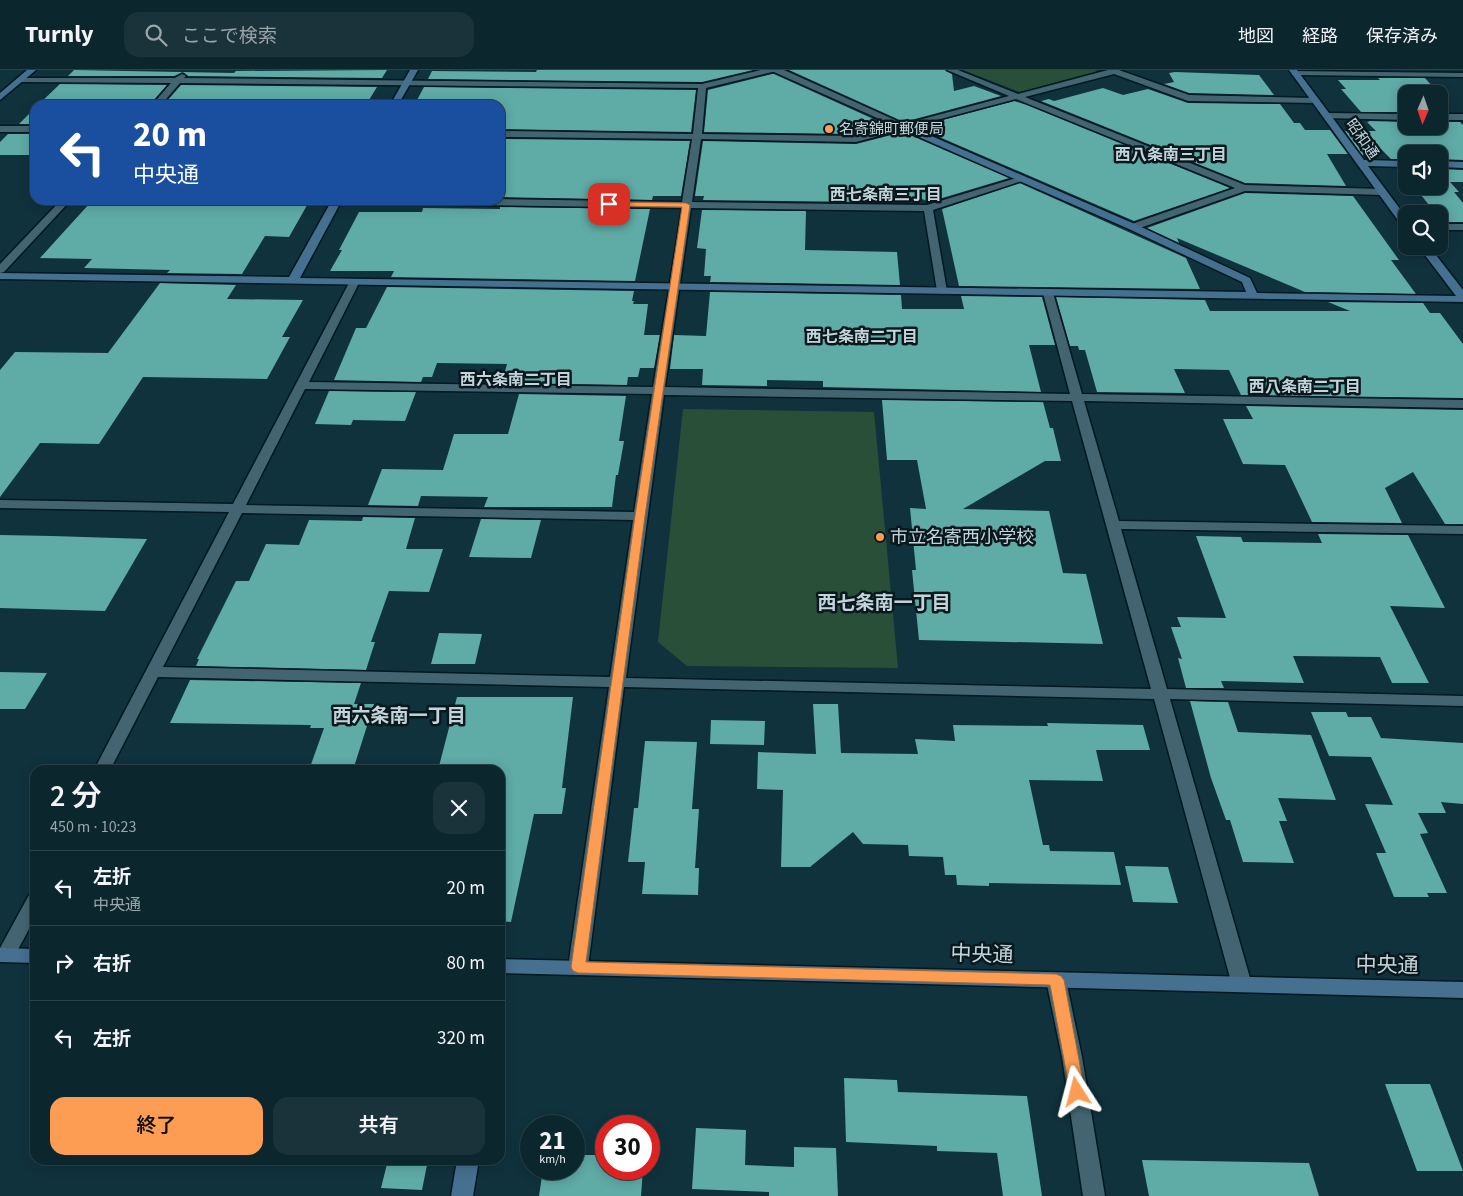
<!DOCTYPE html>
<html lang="ja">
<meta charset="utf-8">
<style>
:root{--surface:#0c262e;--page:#1a323a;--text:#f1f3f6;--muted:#9aa5aa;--line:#2c434a;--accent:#fd9d54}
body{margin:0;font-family:"Source Sans 3","Noto Sans JP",sans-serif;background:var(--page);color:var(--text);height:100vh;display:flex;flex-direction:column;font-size:19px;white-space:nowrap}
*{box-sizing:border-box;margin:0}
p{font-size:16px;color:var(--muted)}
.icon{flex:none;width:28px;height:28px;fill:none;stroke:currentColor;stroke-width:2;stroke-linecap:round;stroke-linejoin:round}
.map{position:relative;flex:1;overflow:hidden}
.sheet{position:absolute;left:30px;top:695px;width:475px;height:400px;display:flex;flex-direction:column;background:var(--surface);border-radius:15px;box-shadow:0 2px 12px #0003,0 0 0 1px var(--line)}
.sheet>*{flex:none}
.top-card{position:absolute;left:30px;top:30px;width:475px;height:105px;border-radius:15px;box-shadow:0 2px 12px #0003,0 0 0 1px var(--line);background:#1a4fa0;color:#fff;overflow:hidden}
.needle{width:32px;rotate:182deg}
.tools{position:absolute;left:1398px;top:15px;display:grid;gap:10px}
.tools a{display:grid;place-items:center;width:50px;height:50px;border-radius:10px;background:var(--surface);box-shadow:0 2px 12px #0003,0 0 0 1px var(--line);font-size:25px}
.speed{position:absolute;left:520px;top:1045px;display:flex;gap:10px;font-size:25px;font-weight:700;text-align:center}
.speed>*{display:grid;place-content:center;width:65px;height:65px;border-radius:50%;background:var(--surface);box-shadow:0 2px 12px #0003,0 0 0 1px var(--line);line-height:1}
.speed small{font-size:12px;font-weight:400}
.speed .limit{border:8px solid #d22;background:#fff;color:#111}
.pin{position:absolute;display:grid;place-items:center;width:42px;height:42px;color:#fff;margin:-21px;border-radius:10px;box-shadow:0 2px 8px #0006}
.me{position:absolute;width:55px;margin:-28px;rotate:351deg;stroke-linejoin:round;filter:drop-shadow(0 0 4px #0008)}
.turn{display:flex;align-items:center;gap:18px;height:105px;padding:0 20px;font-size:22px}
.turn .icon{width:65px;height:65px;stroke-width:2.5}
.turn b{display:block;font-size:35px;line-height:42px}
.round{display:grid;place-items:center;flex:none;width:52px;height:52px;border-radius:15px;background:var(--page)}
.summary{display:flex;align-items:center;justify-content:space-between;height:85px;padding:0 20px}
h1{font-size:30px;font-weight:600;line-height:38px}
.primary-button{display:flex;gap:10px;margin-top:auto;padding:10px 20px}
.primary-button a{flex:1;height:58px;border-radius:15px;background:var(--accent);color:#111;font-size:20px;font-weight:600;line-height:58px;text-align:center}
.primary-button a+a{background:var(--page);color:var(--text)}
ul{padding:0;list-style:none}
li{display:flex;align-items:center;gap:15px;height:75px;padding:0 20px;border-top:1px solid var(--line)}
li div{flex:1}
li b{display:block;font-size:19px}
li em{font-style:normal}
header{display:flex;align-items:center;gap:30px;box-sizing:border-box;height:70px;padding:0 25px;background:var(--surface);border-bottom:1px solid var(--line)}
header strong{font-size:24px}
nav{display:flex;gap:28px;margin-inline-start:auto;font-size:18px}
.search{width:350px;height:45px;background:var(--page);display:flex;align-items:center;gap:12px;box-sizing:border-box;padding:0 18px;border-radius:15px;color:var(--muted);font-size:19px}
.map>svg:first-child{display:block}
</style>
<header>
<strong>Turnly</strong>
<div class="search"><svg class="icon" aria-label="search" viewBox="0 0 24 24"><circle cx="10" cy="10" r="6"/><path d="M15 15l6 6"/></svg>ここで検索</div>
<nav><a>地図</a><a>経路</a><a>保存済み</a></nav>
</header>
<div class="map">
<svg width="1463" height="1126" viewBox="0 0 1463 1126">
<rect width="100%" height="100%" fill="#10323d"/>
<path fill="#2a4f38" d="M963,0H1097L1095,2L1020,22Z
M683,339L874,342L898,598L687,596L658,572Z"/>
<path fill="#5faba6" d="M74,0L234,3L236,1L387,0L382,8L188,6L183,2L174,6H68Z
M537,0H753L702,12L428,9L432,1L536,2Z
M789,0H945L952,4L954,21L974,16L1001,26L904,52Z
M1175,2L1259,5L1274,25L1189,23L1164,14L1174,12L1169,3Z
M772,4H774L889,56L856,64L704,62L708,20Z
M1378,8H1425L1441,26H1439V24H1406V42H1361L1341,19H1346L1338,10H1380Z
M60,14L167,15L152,32H139L136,35H38Z
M181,15L377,17L369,30L342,29L340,34L166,32Z
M424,17L696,20L691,62L500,59V33L454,32L453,35H418L421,30H417Z
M1103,18L1123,25L1148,19L1188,33L1280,34L1294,53H1300L1305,60H1330L1348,84H1327L1346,116L1245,113L1041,31L1049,29L1054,31Z
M1014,31L1027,35L1230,118L1134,151L916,57Z
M35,38V54H19Z
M1370,51L1406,52V56H1439V52H1460L1463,55V90L1439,89V84H1406V89H1391L1381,79V85H1362L1345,61H1376L1367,52Z
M903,62L1009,108L929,132L922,129L871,128V132L703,130L704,126H695L703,71L856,74Z
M8,64H35V85H0V72Z
M500,69L690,71L681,126H653L652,130L500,127Z
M1439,99L1463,100V112H1450L1459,122H1454L1463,133V152H1443L1439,144H1436L1414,116H1439Z
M1020,113L1186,188L1200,219L959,216L942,139Z
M1245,123L1353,126L1399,190H1391L1416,224L1305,222L1177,168L1179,173L1147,158Z
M156,130H310L289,167L265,166L242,204L167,203L170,200L84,198L92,189L40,188L90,133L152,135Z
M500,137L650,139L635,211L391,207L394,201H330L342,180H339L359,142H422L423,138L500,139Z
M702,140L806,141L805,180L897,182L900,215L710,212L711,206H704L706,179L697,178Z
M160,213L236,215L227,229L303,230L282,267H290L267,309L143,307L99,374L40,373L0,427V300L15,282L108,283Z
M387,217L634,221L632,231H634L633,234H648L644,265H660L654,298H640L638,307H628L627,315L502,313L507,294L437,293L432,307H423L421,312L334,310L356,258H366Z
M710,222L901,225L902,239H964L961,226L1042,227L1055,275H1029L1041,322L823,317V311L767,310V316L702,315L703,299H670L674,265L706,266Z
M1056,227L1205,230L1210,241H1350L1328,232L1423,233L1430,243H1440L1463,274V328L1241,325L1229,300L1174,299L1185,323L1097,322L1085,280H1079L1078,276H1070Z
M329,321L416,322L405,351L353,350L351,355L315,354Z
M519,324L626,326L619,371H624L618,405H616L612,437H484L488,427L421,426L418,436L368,435L382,399L443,400L454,364H508Z
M882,330L1043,332L1050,358H1053L1061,391H1045L963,439L1049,441L1063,503L1086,504L1103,574L919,570L912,500H916L910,438L926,439L917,390H887Z
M1246,336L1463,340V454H1445L1413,402L1385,418L1402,453L1312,452L1285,395L1243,394L1223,349H1253Z
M363,447L415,448L406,479H443L429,522L389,521L371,572H375L366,600L196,596L199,589H197L236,511H249L266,474L299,475L309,450L362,451Z
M481,449L541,450L531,488L469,487Z
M1318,464L1408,465L1445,538L1390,536L1429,613H1392L1380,587L1293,586L1304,613L1221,611L1224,618H1186L1178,588L1182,589L1171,557H1181L1177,547L1226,548L1196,466L1241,467L1243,472L1322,473Z
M0,465L52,466L147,469L105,541L0,538Z
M439,563L482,564L475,594H431Z
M0,602L47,603L25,639H0Z
M190,610L361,613L354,634H374L353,700H309L324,658H310L311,655L170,653Z
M457,627H573L562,718H566L562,744H534L511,852L500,851V700H438Z
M1190,631L1228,632L1238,662L1311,665L1336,730L1278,728L1287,751H1279L1294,793L1243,792L1230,750H1226L1211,708Z
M813,634H838L841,683L918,684L915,669L955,671L953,655L1048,656L1047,653L1143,655L1150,680H1096L1103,711L1029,710L1043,775H1049L1050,781L1114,782L1121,815L989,813V816L957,815L956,805H945L943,787L909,786L908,775L863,774L853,762L810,797H781L783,720L757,719L758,682L816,684Z
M1311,642H1346L1348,647H1371L1381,668L1463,673V734L1441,732L1446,743H1418L1428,763L1420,764L1447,823H1427L1429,827H1394L1376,783H1386L1365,734L1393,735L1371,687L1329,686Z
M711,650L765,651L764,675L710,674Z
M645,671L697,672L692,739H699L695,798H699L698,825L642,824L645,792H628L634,738H638Z
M1125,796L1168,797L1178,833L1133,832Z
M844,1008L897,1010L898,1022L1027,1026L1042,1126H1003L997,1083L937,1081V1076L846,1072Z
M1385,1014H1430L1463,1101H1417Z
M696,1058L746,1060L745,1095L794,1097V1077L836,1078L838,1126H769V1122L692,1119Z
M574,1085H606V1099H643L641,1126H539L543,1099H574Z
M388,1090H428L422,1120L381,1118Z
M1142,1090L1309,1093L1319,1126H1149Z"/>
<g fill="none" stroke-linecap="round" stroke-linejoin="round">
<g stroke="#011921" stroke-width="3">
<path id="street" d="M761,0H784L904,54L1009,26L947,0H958L1018,24L1108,0H1119L1189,25L1316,28L1320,31L1319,33L1188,31L1114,4L1025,27L1245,115L1382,119L1387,122L1382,125L1245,121L1137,159H1129V155L1235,118L1016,29L910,57L909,60H902L856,72L701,69L692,132L927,135L1020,107L1023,106L1028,109L933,140L947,221L942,224L937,221L924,141L691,138L665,317L1070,324L1043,223L1048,220L1053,223L1082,324L1463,330V338L1084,331L1119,451L1463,456V464L1121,459L1167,619L1463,626V636L1170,629L1252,915L1249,920L1242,922L1235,920L1232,915L1154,629L624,617L588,897L585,902L578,904L571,902L568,897L609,617L158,607L110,700H94L229,442L0,438V430L233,434L349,213L354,210L359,213L309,312L653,317L682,138L337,133L332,130L500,129L682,132L692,69L500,67V61L693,64L698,18L180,13L161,35H152L171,13L20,12H17V8H175L182,4L186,6L184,8L702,14ZM772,2H774L895,56L856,66L702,64L706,18ZM305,319L652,324L634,442L246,435ZM664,325L1072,331L1151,619L626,608ZM242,443L633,450L610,607L163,597Z
M1292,1L1463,3V7L1295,5H1292Z
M1327,43L1406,44V50L1324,48V44Z
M1439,44H1463V50H1439Z
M0,56H35V62H0Z
M61,130H71L4,202L0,203V194Z
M1439,154H1463V160H1439Z
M35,823V848L15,885L13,890L6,892L0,890V878L29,825Z
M1056,903L1063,905L1066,910L1082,987L1105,1126H1083L1062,987L1046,910L1049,905Z"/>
</g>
<g stroke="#011921" stroke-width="3">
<path id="secondary" d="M27,0H36L0,30V23Z
M410,0H418L398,35H390Z
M1289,0H1297L1364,90L1406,91V97L1368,96L1406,147V157L1402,156Z
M906,55L1137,155L1250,208L1257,223L1456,226L1418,176H1429L1463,220V232L0,209V203L289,207L332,130H342L300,208L1246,222L1242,212L1129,159L903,60L902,58Z
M1439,91L1463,92V98L1439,97Z
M0,878L35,879V893L0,892Z
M500,889L1463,912V928L500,903Z
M457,1090H479L473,1126H451Z"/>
</g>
<use href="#street" fill="#436571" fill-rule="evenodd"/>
<use href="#secondary" fill="#467090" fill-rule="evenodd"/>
</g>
<path fill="#fd9d54" stroke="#a46637" d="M606,132L686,133L690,135L645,446L586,892L1056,904L1061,906L1064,910L1085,1022L1083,1027L1077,1028L1072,1027L1070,1022L1050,915L578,903L573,901L571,897L635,446L682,137L609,136L606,135Z"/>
<g fill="#fd9d54" stroke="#0a181d" stroke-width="2">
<circle cx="829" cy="59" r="5"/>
<circle cx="880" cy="467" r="5"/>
</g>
<g text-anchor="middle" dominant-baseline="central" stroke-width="5" stroke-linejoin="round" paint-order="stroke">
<g font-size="15" fill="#c3d5dc" stroke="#0a181d" text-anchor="start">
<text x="839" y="59">名寄錦町郵便局</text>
</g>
<g font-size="15" fill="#c3d5dc" stroke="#0a181d">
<text transform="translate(1362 69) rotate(55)">昭和通</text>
</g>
<g font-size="16" font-weight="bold" fill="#c3d5dc" stroke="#0a181d">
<text x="1171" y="85">西八条南三丁目</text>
<text x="886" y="125">西七条南三丁目</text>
<text x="862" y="267">西七条南二丁目</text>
<text x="516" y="310">西六条南二丁目</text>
<text x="1305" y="317">西八条南二丁目</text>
</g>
<g font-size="18" fill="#c3d5dc" stroke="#0a181d" text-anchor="start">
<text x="890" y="467">市立名寄西小学校</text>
</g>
<g font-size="19" font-weight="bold" fill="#c3d5dc" stroke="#0a181d">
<text x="884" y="533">西七条南一丁目</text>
<text x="399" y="646">西六条南一丁目</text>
</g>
<g font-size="21" fill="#c3d5dc" stroke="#0a181d">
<text transform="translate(982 884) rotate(2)">中央通</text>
<text transform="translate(1387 895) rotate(1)">中央通</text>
</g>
</g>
</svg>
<div class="tools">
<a><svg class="needle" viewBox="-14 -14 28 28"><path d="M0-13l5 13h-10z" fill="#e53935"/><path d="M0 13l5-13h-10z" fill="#9aa5aa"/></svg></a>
<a><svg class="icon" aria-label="sound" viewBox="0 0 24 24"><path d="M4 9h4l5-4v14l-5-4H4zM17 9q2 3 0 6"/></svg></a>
<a><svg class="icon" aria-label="search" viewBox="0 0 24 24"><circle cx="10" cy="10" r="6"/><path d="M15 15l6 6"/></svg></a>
</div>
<div class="speed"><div>21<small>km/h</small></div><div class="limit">30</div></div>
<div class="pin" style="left:609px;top:134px;background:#d93025"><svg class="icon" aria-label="arrive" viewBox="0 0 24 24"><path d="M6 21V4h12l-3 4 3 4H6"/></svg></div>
<svg class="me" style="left:1077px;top:1022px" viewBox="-20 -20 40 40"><path d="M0-17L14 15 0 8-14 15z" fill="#fd9d54" stroke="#fff" stroke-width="4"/></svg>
<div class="top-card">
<div class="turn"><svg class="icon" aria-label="left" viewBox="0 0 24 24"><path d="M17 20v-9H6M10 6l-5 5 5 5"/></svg><div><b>20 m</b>中央通</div></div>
</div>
<section class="sheet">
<div class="summary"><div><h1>2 分</h1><p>450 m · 10:23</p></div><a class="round"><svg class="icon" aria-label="close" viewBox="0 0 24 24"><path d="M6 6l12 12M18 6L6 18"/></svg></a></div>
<ul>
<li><svg class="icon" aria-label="left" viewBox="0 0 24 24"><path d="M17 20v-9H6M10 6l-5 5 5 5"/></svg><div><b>左折</b><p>中央通</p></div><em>20 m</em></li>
<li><svg class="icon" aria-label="right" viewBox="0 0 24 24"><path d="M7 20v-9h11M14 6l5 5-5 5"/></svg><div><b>右折</b></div><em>80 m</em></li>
<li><svg class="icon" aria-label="left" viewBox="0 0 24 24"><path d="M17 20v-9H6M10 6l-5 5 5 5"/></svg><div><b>左折</b></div><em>320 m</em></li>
</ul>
<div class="primary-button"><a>終了</a><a>共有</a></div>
</section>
</div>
